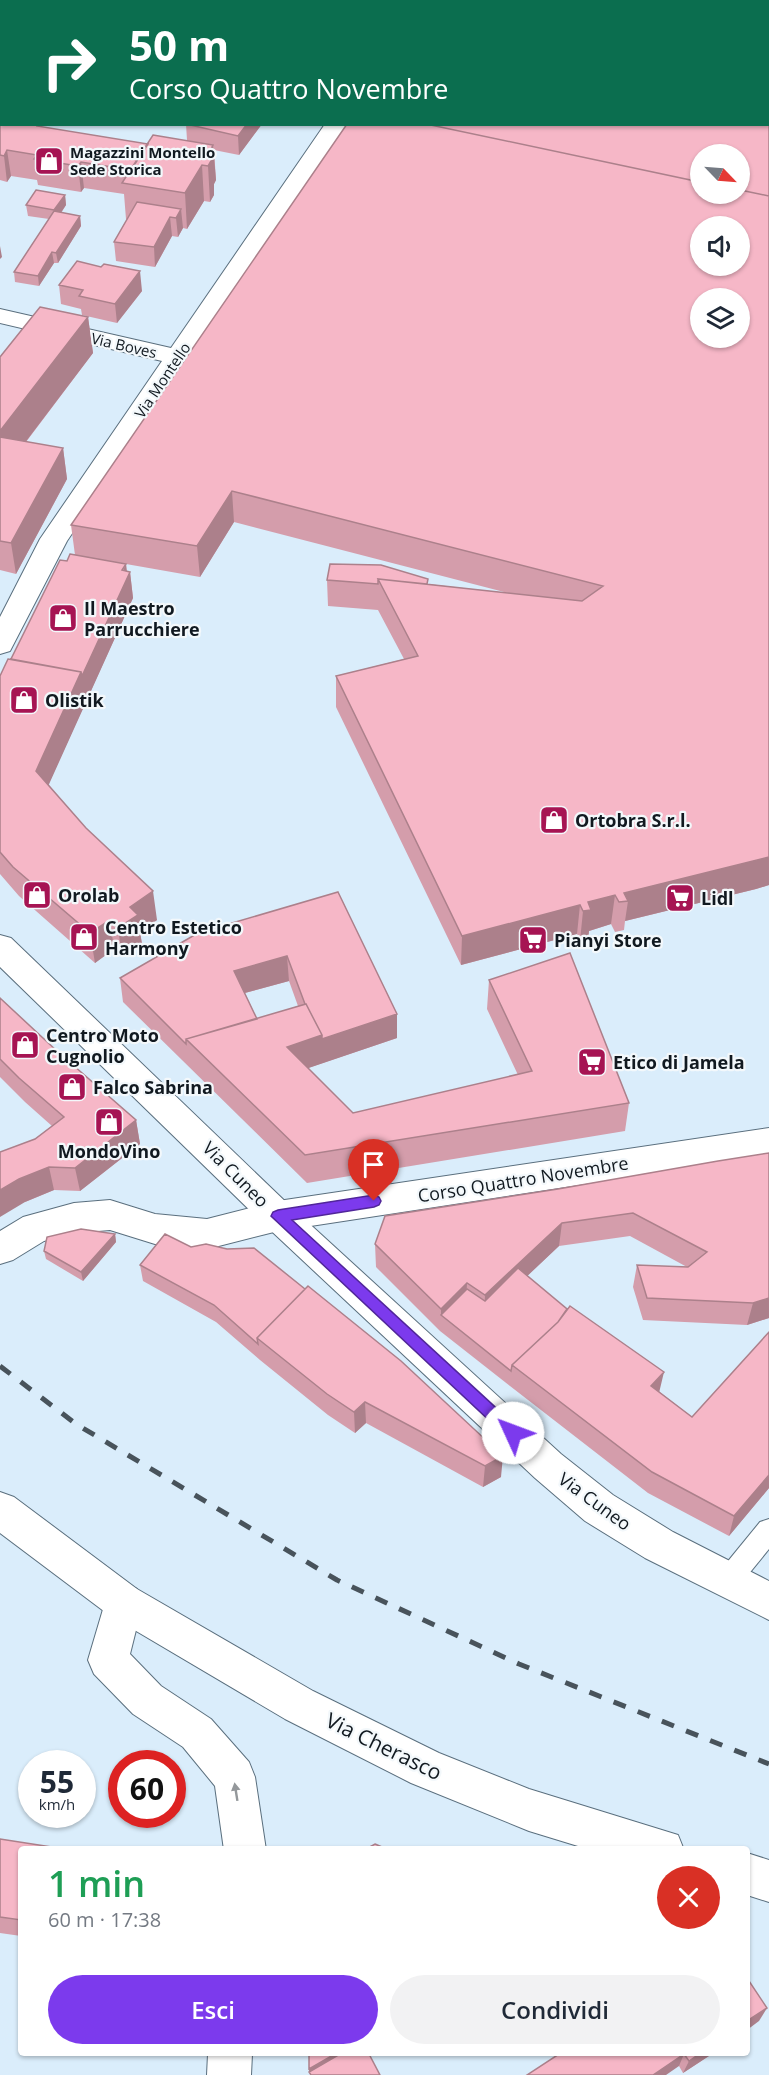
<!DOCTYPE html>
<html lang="it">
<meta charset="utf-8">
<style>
:root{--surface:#fff;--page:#f2f2f3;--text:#1f2937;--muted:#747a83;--accent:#7c3aed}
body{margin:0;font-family:"Open Sans",sans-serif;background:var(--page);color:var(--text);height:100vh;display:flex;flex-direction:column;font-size:22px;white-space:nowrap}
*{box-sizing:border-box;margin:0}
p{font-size:20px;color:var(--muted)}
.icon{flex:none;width:33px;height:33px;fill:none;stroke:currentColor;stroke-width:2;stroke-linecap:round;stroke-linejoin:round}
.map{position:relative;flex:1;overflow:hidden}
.details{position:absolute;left:18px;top:1846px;width:732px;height:210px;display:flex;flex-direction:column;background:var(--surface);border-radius:6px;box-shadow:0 2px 4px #0004}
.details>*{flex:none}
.banner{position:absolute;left:0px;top:0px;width:770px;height:126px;box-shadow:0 2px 4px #0004;background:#0b6e4f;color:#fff;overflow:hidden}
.needle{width:39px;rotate:115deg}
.fabs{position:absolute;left:690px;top:144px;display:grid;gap:12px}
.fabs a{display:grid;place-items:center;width:60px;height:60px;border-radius:50%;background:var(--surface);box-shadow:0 2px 4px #0004;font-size:30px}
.speed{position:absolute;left:18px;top:1750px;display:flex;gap:12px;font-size:30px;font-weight:700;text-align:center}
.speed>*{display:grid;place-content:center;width:78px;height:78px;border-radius:50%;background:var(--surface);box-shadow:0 2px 4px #0004;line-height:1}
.speed small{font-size:15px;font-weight:400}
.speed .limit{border:9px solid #d22;background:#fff;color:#111}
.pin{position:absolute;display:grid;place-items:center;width:51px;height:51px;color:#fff;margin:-62px -26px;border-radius:50% 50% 50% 0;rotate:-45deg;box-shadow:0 0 6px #0007}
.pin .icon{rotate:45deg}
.me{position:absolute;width:66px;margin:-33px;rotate:313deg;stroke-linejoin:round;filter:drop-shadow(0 0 4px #0008)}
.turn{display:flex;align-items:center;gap:21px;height:126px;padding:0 30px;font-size:27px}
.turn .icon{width:78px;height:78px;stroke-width:2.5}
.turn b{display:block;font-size:42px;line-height:51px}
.round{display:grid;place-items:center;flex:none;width:63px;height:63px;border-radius:32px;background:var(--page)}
.headline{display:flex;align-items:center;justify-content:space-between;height:102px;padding:0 30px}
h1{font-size:36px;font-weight:600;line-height:45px;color:#1e9e55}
.primary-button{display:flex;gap:12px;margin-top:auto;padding:12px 30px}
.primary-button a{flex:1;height:69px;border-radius:36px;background:var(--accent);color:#fff;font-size:24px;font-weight:600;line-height:69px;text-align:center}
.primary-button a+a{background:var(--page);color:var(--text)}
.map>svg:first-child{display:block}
</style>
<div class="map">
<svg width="769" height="2075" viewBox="0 0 769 2075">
<rect width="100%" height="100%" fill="#daedfb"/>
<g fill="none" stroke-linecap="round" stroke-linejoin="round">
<g stroke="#5a6f7e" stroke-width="2">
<path id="lane" d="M769,1519V1549L738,1587L729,1591L720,1587L717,1579L720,1571L760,1522Z"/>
</g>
<g stroke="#5a6f7e" stroke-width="2">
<path id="street" d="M411,0H433L411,2Z
M325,124H348L67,541L10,651L0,654V617L40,539L162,361L0,323V309L171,348Z
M769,1128V1156L278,1231L207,1249L155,1244L110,1230L74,1233L44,1241L13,1260L0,1264V1231L23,1217L74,1203L110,1200L155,1214L207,1219L278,1201Z
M123,1583L137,1589L143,1602L130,1654L161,1686L211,1719L249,1762L255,1777L266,1850H224L215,1786L183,1747L133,1714L94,1674L88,1660L109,1589Z
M208,2054H252L251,2075H207Z"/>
</g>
<g stroke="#5a6f7e" stroke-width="2">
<path id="secondary" d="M0,1492L14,1497L137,1589L313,1691L439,1753L529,1789L678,1835L684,1850H591L529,1831L411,1783L285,1719L109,1615L0,1533Z
M747,1853L769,1860V1902L747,1895Z"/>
</g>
<g stroke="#5a6f7e" stroke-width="2">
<path id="primary" d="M0,935L11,938L290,1206L561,1454L613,1495L673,1532L769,1581V1620L645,1558L585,1521L535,1478L266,1226L0,967Z"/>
</g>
<use href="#lane" fill="#fff" fill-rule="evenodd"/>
<use href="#street" fill="#fff" fill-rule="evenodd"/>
<use href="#secondary" fill="#fff" fill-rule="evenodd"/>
<use href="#primary" fill="#fff" fill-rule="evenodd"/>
<path stroke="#48535b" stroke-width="5" stroke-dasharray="13 13" stroke-linecap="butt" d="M0,1366L76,1424L337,1580L519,1664L769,1764"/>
</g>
<path fill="#d49dab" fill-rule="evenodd" d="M55,0H130L131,2H55Z
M698,0H769V13H768V2H697Z
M769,19V885L756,889L625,921L624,930L615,932L611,924L589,931L588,939L580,941L577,934L461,965L336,707V676L404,659L378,610L328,606L327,580L330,564L428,584L508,593L234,522L200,577L126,564L127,571L130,572L133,598L48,785L157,920L140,932L142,944L122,957L114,949L95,963L19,896L0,874V676L11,659L67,561L75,555L71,525Z
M0,47H2V70H0Z
M0,116L2,124H40V127L148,144L187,140L186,124H262L239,155L214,150L216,180L214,184V195L210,202L204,201L187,229L183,228L178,237L172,236L155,267L116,261L114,242L127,219H126L124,194L84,188L81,192L38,185L37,180L11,176L7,182L0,180Z
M65,195L66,205L61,213L80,216L81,226L58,263H54L39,286L15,282L14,272L49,219L28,216L26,205Z
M59,285L142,291L117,323L82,315L81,309L61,304Z
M88,317L93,353L26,442L63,448L67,479L16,574L0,570V357Z
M338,892L397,1014V1038L308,1068L353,1113L518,1075L487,1009L489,980L629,1103L625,1131L307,1183L123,1002L120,978ZM289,981L298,1006L257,1019L245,993Z
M0,998L58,1052L136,1120L140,1144L80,1191L54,1190L25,1202L35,1139L52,1126L25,1102L0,1077Z
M718,1161L769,1318L747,1325L643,1320L633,1287L637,1265L687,1267L630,1236L559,1246L527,1276L660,1392L692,1417L769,1332V1488L729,1536L648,1493L510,1386L440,1331L376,1267L375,1244L558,1189Z
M115,1234L116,1242L83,1281L46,1259L44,1251Z
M165,1234L501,1477L483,1487L366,1423L355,1433L328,1415L260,1360L216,1322L143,1281L140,1265Z
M0,1839L21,1850V1936L0,1933Z
M559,2054H712L683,2073L679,2066Z"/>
<path fill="#ac808b" d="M15,0H24V2H14Z
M2,19V44L1,46L0,23Z
M2,91V105L0,109V95Z
M247,124H262L239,155L238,136Z
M213,145L216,180L214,184V195L210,202L208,166L206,158Z
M7,150L11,176L7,182L4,156Z
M81,162L84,188L81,192L78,166Z
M202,165L204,201L187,229L185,193Z
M65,195L66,205L56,220L54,210Z
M181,209L183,228L178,237L176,218Z
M80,216L81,226L58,263L56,253Z
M170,217L172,236L155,267L154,247Z
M0,246L2,257L0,259Z
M52,252L54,263L39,286L38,276Z
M140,271L142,291L117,323L115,304Z
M88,317L93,353L5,469L0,439V431Z
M63,448L67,479L16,574L11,543Z
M232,491L234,522L200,577L197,546Z
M126,564L127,578L130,572L133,598L41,802L36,771Z
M769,857V885L756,889L625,921L628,901L624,893Z
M153,891L157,920L140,932L142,944L122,957L118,928L130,907Z
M615,895L611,924L589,931L588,939L580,941L583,911L588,902Z
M580,905L577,934L461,965L462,936Z
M110,920L114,949L95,963L90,933Z
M287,956L289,981L237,995L234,971Z
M397,1014V1038L288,1075L287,1047L322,1035Z
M136,1120L140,1144L80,1191L75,1168Z
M49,1167L54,1190L25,1202L0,1217V1190L19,1179Z
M562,1223L559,1246L484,1317L485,1295Z
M115,1234L116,1242L83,1281L81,1272Z
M467,1283L466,1305L441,1315V1309Z
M769,1298V1318L747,1325L753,1303Z
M664,1372L659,1393L651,1386Z
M365,1402L366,1423L355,1433L354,1412Z
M503,1456L501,1477L483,1487L485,1466Z
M769,1475V1488L729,1536L734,1516Z
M767,2008L759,2021L747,2030V2021Z
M335,2054H356L309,2072V2069Z
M684,2054L679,2066L666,2075H653Z
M699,2054H712L683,2073L689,2061Z"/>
<path fill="#f6b7c7" stroke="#ac808b" stroke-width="1.5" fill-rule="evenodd" d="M0,0H15L14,2H2V19L0,23Z
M65,0H129V2H65Z
M190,0H331L330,2H198L190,1Z
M436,0H669L677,2H435Z
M698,0H720L728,2H697Z
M768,19H769V196L740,190V154H700V182L426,124H768Z
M0,47H2V60H0Z
M0,80H2V91L0,95Z
M0,116H2V124H38L37,126L148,144L131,170L81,162L78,166L34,159L37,155L7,150L4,156L0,155Z
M186,124H247L238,136Z
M347,124H426L700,182V194H740V190L769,196V857L624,893L628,901L619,902L615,895L588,902L591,910L583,911L580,905L462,936L336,676L418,656L378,579L582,601L603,586L232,491L197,546L71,525ZM700,226H740V266H700ZM700,298H740V338H700Z
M153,135L213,145L206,158L212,159L208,166L202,165L185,193L122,183Z
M36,190L65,195L54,210L26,205Z
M137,202L181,209L176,218L170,217L154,247L114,242Z
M54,211L80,216L56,253L52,252L38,276L14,272Z
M77,261L101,267L104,264L140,271L115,304L79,296L83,290L59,285Z
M40,307L88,317L0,431V357Z
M0,437L63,448L11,543L0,541Z
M70,554L126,564L122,570L130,572L82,676L81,672L11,659L60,560L67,561Z
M330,564L381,565L428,579L427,584L378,579V584L327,580Z
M8,659L81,672L36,771L86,828L153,891L130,907L138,915L118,928L110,920L90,933L13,867L0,852V676Z
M338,892L397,1014L322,1039V1035L306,1004H305L287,956L234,971L257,1019L186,1039V1044L120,978L198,933Z
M570,953L629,1103L305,1155L186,1039L306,1004L322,1035L287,1047L353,1113L532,1071L489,980Z
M0,998L58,1052L136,1120L75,1168L49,1167L19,1179L0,1190V1152L35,1139L64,1117L19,1078L0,1059Z
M769,1153V1298L753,1303L647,1298L637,1265L688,1267L707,1252L633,1213L562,1223L485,1295L467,1283L441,1309L375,1244L385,1216L558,1189L718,1161Z
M81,1229L115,1234L81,1272L44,1251L47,1237Z
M165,1234L191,1247L206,1244L227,1249L254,1248L305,1289L257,1338L258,1344L214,1305L140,1265Z
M518,1268L567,1309L558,1322L512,1365L511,1371L441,1315L467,1289L485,1301Z
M308,1286L401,1361L503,1456L485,1466L365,1402L354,1412L327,1394L257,1338Z
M570,1306L664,1372L651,1386L692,1417L769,1332V1475L734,1516L652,1472L512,1365L558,1322Z
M0,1839L71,1850H21V1920L0,1917Z
M375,1844L389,1850H364Z
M747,1978L767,2008L747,2021Z
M309,2054H335L309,2069Z
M340,2054H369L380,2075H311L309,2072Z
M559,2054H699L689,2061L684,2054L653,2075H527Z"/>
<defs><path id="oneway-solid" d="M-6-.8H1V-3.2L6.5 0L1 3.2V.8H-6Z" transform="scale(1.5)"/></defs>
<use fill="#94989b" href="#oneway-solid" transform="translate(236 1792) rotate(-99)"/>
<path fill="#7c3aed" stroke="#51269a" stroke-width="1.5" d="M374,1195L379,1197L381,1201L379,1205L374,1207L292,1220L518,1428L521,1433L518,1438L513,1440L508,1438L271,1216L273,1212L278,1210Z"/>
<defs>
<g id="shop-square" transform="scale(1.5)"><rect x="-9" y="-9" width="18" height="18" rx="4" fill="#a61453" stroke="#f3f8fb"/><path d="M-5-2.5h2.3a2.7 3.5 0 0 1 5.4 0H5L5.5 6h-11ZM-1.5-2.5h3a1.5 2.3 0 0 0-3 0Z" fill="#fff"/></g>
<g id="supermarket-square" transform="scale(1.5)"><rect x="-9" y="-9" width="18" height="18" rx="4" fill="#a61453" stroke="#f3f8fb"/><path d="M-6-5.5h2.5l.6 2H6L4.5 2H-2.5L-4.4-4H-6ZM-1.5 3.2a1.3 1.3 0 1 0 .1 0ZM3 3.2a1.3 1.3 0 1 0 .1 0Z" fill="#fff"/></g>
</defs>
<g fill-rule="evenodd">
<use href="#shop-square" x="49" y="161"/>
<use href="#shop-square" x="63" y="618"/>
<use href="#shop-square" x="24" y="700"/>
<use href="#shop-square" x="554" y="820"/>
<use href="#shop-square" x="37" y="895"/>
<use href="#supermarket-square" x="680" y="898"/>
<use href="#shop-square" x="84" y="937"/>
<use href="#supermarket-square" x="533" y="940"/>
<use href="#shop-square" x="25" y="1045"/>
<use href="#supermarket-square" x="592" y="1062"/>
<use href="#shop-square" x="72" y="1087"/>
<use href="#shop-square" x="109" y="1122"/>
</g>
<g text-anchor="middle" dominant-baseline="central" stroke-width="4.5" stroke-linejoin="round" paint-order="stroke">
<g font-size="15" font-weight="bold" fill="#111920" stroke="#f3f8fb" text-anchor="start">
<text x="70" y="152">Magazzini Montello<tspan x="70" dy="17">Sede Storica</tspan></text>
</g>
<g font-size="15" fill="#111920" stroke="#f3f8fb">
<text transform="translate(124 345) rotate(13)">Via Boves</text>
<text transform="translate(162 380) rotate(-56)">Via Montello</text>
</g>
<g font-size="18" font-weight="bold" fill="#111920" stroke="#f3f8fb" text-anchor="start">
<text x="84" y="608">Il Maestro<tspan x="84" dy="21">Parrucchiere</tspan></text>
<text x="45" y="700">Olistik</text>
<text x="575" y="820">Ortobra S.r.l.</text>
<text x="58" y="895">Orolab</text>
<text x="701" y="898">Lidl</text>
<text x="105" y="927">Centro Estetico<tspan x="105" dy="21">Harmony</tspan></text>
<text x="554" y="940">Pianyi Store</text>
<text x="46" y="1035">Centro Moto<tspan x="46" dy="21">Cugnolio</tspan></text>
<text x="613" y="1062">Etico di Jamela</text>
<text x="93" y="1087">Falco Sabrina</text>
<text x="109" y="1151" text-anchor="middle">MondoVino</text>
</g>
<g font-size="18" fill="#111920" stroke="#f3f8fb">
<text transform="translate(236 1174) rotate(45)">Via Cuneo</text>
<text transform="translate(523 1179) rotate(-9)">Corso Quattro Novembre</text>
<text transform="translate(595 1501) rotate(36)">Via Cuneo</text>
</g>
<g font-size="21" fill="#111920" stroke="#f3f8fb">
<text transform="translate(384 1746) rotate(26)">Via Cherasco</text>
</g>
</g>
</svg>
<div class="fabs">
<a><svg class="needle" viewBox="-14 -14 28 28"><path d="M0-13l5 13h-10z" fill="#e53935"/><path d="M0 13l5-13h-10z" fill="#747a83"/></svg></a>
<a><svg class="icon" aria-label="sound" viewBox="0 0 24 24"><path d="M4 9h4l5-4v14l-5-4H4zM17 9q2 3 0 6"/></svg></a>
<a><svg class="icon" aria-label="layers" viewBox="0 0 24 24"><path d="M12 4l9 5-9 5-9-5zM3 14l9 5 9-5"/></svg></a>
</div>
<div class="speed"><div>55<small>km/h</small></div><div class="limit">60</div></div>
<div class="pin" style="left:374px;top:1201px;background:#d93025"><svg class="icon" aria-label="arrive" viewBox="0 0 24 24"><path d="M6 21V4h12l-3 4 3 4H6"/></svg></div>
<svg class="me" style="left:513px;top:1433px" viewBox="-20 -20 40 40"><circle r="19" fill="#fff"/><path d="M0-13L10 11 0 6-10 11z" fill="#7c3aed"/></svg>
<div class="banner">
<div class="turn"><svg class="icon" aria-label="right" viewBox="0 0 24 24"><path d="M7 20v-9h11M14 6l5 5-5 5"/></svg><div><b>50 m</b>Corso Quattro Novembre</div></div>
</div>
<section class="details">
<div class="headline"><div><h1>1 min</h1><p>60 m · 17:38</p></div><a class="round" style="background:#d93025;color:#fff"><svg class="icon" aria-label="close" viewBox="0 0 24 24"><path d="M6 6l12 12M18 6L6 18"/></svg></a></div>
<div class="primary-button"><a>Esci</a><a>Condividi</a></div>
</section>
</div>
